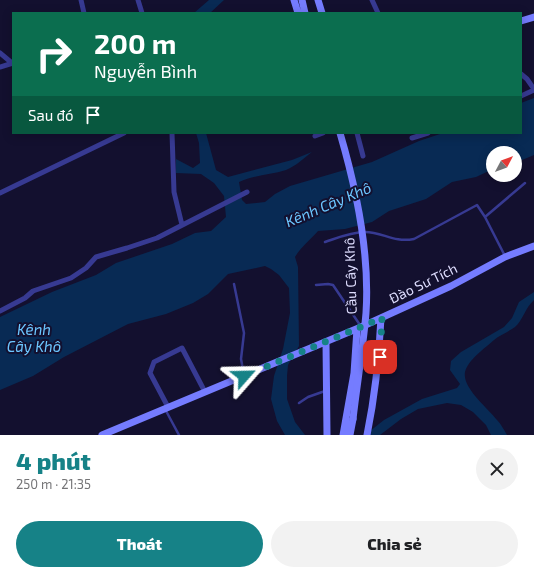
<!DOCTYPE html>
<html lang="vi">
<meta charset="utf-8">
<style>
:root{--surface:#fff;--page:#f2f2f2;--text:#202124;--muted:#757577;--accent:#168287}
body{margin:0;font-family:"Exo 2",sans-serif;background:var(--page);color:var(--text);height:100vh;display:flex;flex-direction:column;font-size:15px;white-space:nowrap}
*{box-sizing:border-box;margin:0}
p{font-size:13px;color:var(--muted)}
.icon{flex:none;width:22px;height:22px;fill:none;stroke:currentColor;stroke-width:2;stroke-linecap:round;stroke-linejoin:round}
.map{position:relative;height:435px;overflow:hidden}
.panel{display:flex;flex-direction:column;background:var(--surface);flex:1}
.panel>*{flex:none}
.hud{position:absolute;left:12px;top:12px;width:510px;height:122px;border-radius:0px;box-shadow:0 2px 10px #0003;background:#0b6e4f;color:#fff;overflow:hidden}
.needle{width:26px;rotate:49deg}
.controls{position:absolute;left:486px;top:146px;display:grid;gap:8px}
.controls a{display:grid;place-items:center;width:36px;height:36px;border-radius:50%;background:var(--surface);box-shadow:0 2px 10px #0003;font-size:20px}
.pin{position:absolute;display:grid;place-items:center;width:34px;height:34px;color:#fff;margin:-17px;border-radius:8px;box-shadow:0 2px 6px #0006}
.me{position:absolute;width:44px;margin:-22px;rotate:65deg;stroke-linejoin:round;filter:drop-shadow(0 0 3px #0008)}
.turn{display:flex;align-items:center;gap:14px;height:84px;padding:0 16px;font-size:18px}
.turn .icon{width:52px;height:52px;stroke-width:2.5}
.turn b{display:block;font-size:28px;line-height:34px}
.then{display:flex;align-items:center;height:38px;padding:0 16px;background:#0003;gap:8px;font-size:15px}
.round{display:grid;place-items:center;flex:none;width:42px;height:42px;border-radius:21px;background:var(--page)}
.overview{display:flex;align-items:center;justify-content:space-between;height:68px;padding:0 16px}
h1{font-size:24px;font-weight:800;line-height:30px;color:var(--accent)}
.button{display:flex;gap:8px;margin-top:auto;padding:8px 16px}
.button a{flex:1;height:46px;border-radius:24px;background:var(--accent);color:#fff;font-size:16px;font-weight:800;line-height:46px;text-align:center}
.button a+a{background:var(--page);color:var(--text)}
.map>svg:first-child{display:block}
</style>
<div class="map">
<svg width="534" height="435" viewBox="0 0 534 435">
<rect width="100%" height="100%" fill="#13102f"/>
<path fill="#082a54" d="M209,0H224L210,13H194Z
M534,98V155L515,163V153H493V169L476,177L452,182L426,199L389,211L372,222L345,229L318,231C310,240 301,247 295,257L298,267L299,346L288,365L287,376V399L295,422L305,435H285L277,421L271,399L274,376L283,349L290,313L289,288L279,275L271,269L265,266L228,274L208,294L193,303L166,314L128,324L64,357L33,376L0,390V317L52,292L96,275L116,263L172,244L195,233L211,231L226,217L224,196L214,183L201,174L176,173V159L193,168L200,163L199,143L196,133H206L216,170L228,177L292,160L312,152C304,158 296,166 286,170C270,175 254,175 239,182L242,200L246,204L265,202L275,194L290,186L372,162L419,141L443,133H521V103Z
M534,292V300C525,308 523,320 515,327C508,332 500,335 494,340C485,348 468,360 465,372C462,388 488,408 497,420C501,424 504,430 507,435H491L486,425L473,412L461,405L447,403L418,409L401,419L380,435H365L384,420L422,399L457,388L460,384L450,370L451,361L461,352L504,327L512,318L519,302Z"/>
<g fill="none" stroke-linecap="round" stroke-linejoin="round">
<path stroke="#373a92" stroke-width="2.5" d="M485,217L525,183
M325,242C337,238 351,232 365,232C383,232 393,243 414,239L477,205L485,217L505,256
M234,284L244,333L241,359L244,375
M316,285L328,284L333,285L360,325
M299,403L308,397L325,391
M165,409L179,435"/>
<path stroke="#373a92" stroke-width="5" d="M81,0L84,13
M138,0L142,13
M372,0L378,13
M0,53L12,63
M0,67L13,63
M521,74L527,79L534,89
M521,96L534,90
M172,133L174,192L182,225
M357,133L363,156
M315,136L323,133
M412,138L428,133
M0,193L124,133
M0,311L25,298L33,291L71,278L86,268L96,257L127,248L157,238L247,192
M168,407L150,373L154,362L182,348L205,392"/>
<path stroke="#757cff" stroke-width="7" d="M294,0L298,13
M302,0L305,13
M318,0L322,13
M521,21L534,17
M326,342L327,435
M102,435L361,327L451,286L505,257L534,246
M343,435L354,373L357,329
M350,435L353,419
M367,435C375,396 379,358 381,318"/>
<path stroke="#757cff" stroke-width="7" d="M340,133C357,191 370,253 366,313C363,349 357,384 353,419"/>
</g>
<g fill="none" stroke-linecap="round" stroke-linejoin="round">
<path stroke="#168287" stroke-width="7" stroke-dasharray="0 12.6" d="M244,376L382,318L380,357"/>
</g>
<g text-anchor="middle" dominant-baseline="central" stroke-width="4" stroke-linejoin="round" paint-order="stroke">
<g font-size="14" fill="#dfdeff" stroke="#13102f">
<text transform="translate(350 276) rotate(-92)">Cầu Cây Khô</text>
<text transform="translate(423 283) rotate(-26)">Đào Sư Tích</text>
</g>
<g font-size="15" font-style="italic" fill="#6cc6ff" stroke="#13102f">
<text transform="translate(328 204) rotate(-23)">Kênh Cây Khô</text>
<text x="34" y="329">Kênh<tspan x="34" dy="17">Cây Khô</tspan></text>
</g>
</g>
</svg>
<div class="controls">
<a><svg class="needle" viewBox="-14 -14 28 28"><path d="M0-13l5 13h-10z" fill="#e53935"/><path d="M0 13l5-13h-10z" fill="#757577"/></svg></a>
</div>
<div class="pin" style="left:380px;top:357px;background:#d93025"><svg class="icon" aria-label="arrive" viewBox="0 0 24 24"><path d="M6 21V4h12l-3 4 3 4H6"/></svg></div>
<svg class="me" style="left:244px;top:376px" viewBox="-20 -20 40 40"><path d="M0-17L14 15 0 8-14 15z" fill="#168287" stroke="#fff" stroke-width="4"/></svg>
<div class="hud">
<div class="turn"><svg class="icon" aria-label="right" viewBox="0 0 24 24"><path d="M7 20v-9h11M14 6l5 5-5 5"/></svg><div><b>200 m</b>Nguyễn Bình</div></div>
<div class="then">Sau đó<svg class="icon" aria-label="arrive" viewBox="0 0 24 24"><path d="M6 21V4h12l-3 4 3 4H6"/></svg></div>
</div>
</div>
<section class="panel">
<div class="overview"><div><h1>4 phút</h1><p>250 m · 21:35</p></div><a class="round"><svg class="icon" aria-label="close" viewBox="0 0 24 24"><path d="M6 6l12 12M18 6L6 18"/></svg></a></div>
<div class="button"><a>Thoát</a><a>Chia sẻ</a></div>
</section>
